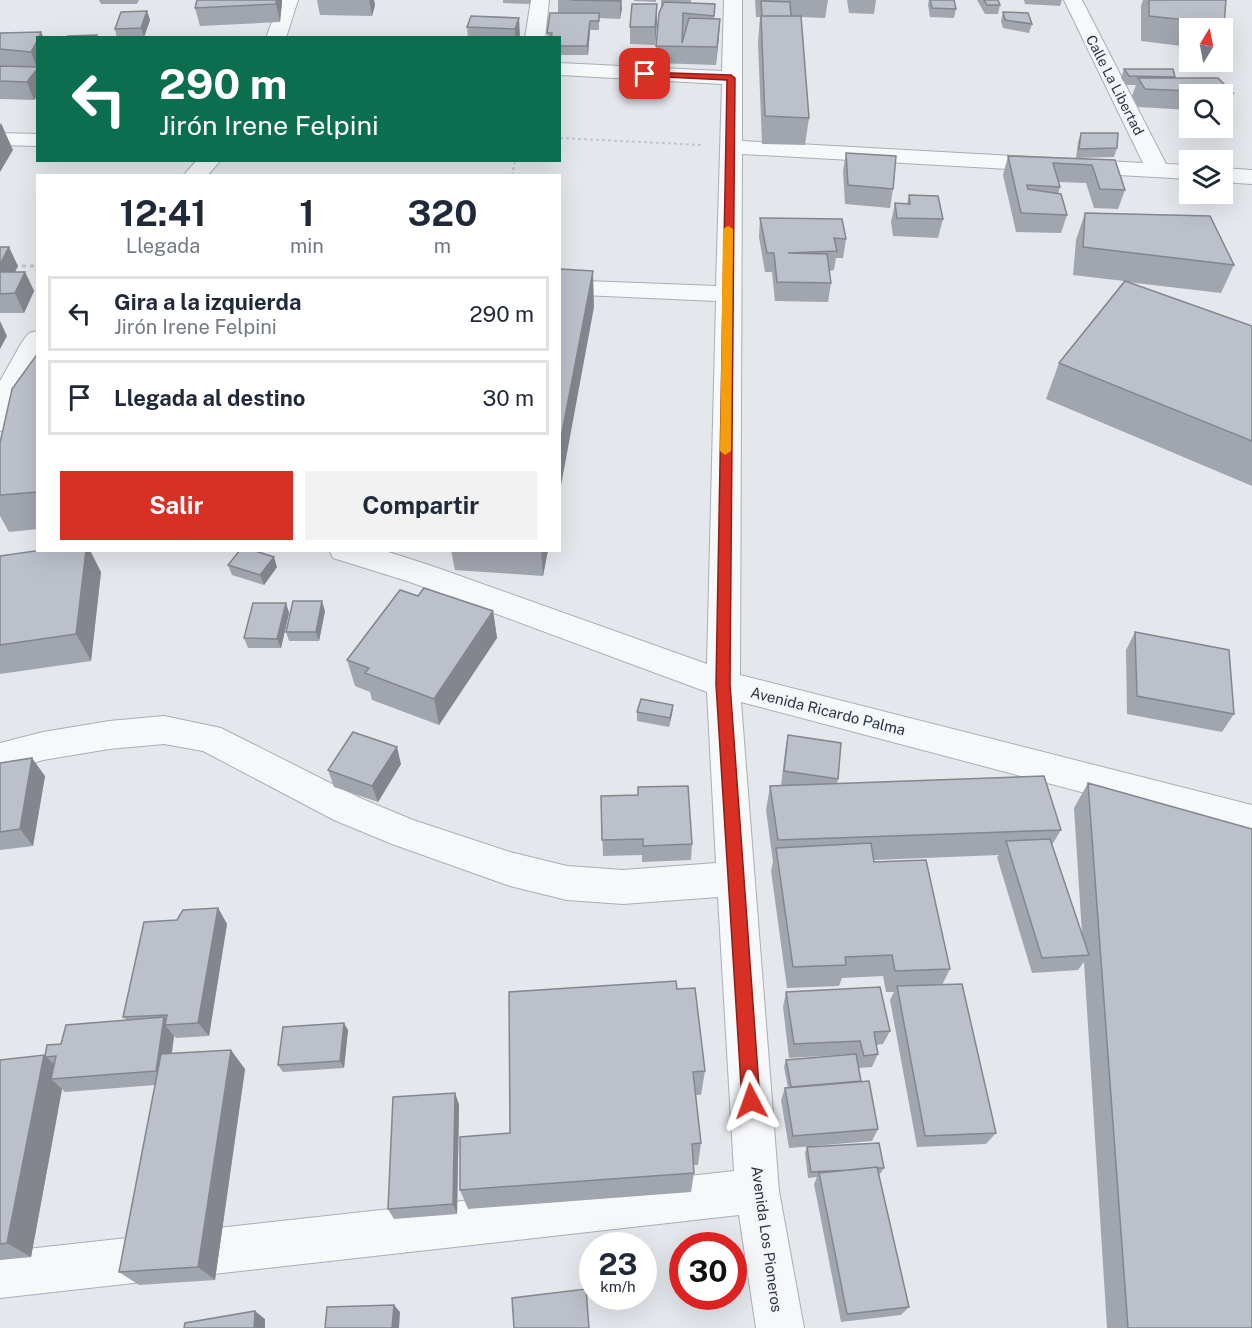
<!DOCTYPE html>
<html lang="es">
<meta charset="utf-8">
<style>
:root{--surface:#fff;--page:#f2f2f3;--text:#1f2937;--muted:#747a83;--line:#e0e1e3;--accent:#d93025}
body{margin:0;font-family:"Public Sans",sans-serif;background:var(--page);color:var(--text);height:100vh;display:flex;flex-direction:column;font-size:22px;white-space:nowrap}
*{box-sizing:border-box;margin:0}
p{font-size:20px;color:var(--muted)}
.icon{flex:none;width:33px;height:33px;fill:none;stroke:currentColor;stroke-width:2;stroke-linecap:round;stroke-linejoin:round}
.map{position:relative;flex:1;overflow:hidden}
.panel{position:absolute;left:36px;top:174px;width:525px;height:378px;display:flex;flex-direction:column;background:var(--surface);border-radius:0px;box-shadow:0 6px 24px #0002}
.panel>*{flex:none}
.hud{position:absolute;left:36px;top:36px;width:525px;height:126px;border-radius:0px;box-shadow:0 6px 24px #0002;background:#0b6e4f;color:#fff;overflow:hidden}
.needle{width:39px;rotate:10deg}
.fabs{position:absolute;left:1179px;top:18px;display:grid;gap:12px}
.fabs a{display:grid;place-items:center;width:54px;height:54px;border-radius:0px;background:var(--surface);box-shadow:0 6px 24px #0002;font-size:30px}
.speed{position:absolute;left:579px;top:1232px;display:flex;gap:12px;font-size:30px;font-weight:700;text-align:center}
.speed>*{display:grid;place-content:center;width:78px;height:78px;border-radius:50%;background:var(--surface);box-shadow:0 6px 24px #0002;line-height:1}
.speed small{font-size:15px;font-weight:400}
.speed .limit{border:9px solid #d22;background:#fff;color:#111}
.pin{position:absolute;display:grid;place-items:center;width:51px;height:51px;color:#fff;margin:-26px;border-radius:12px;box-shadow:0 3px 9px #0006}
.me{position:absolute;width:66px;margin:-33px;rotate:356deg;stroke-linejoin:round;filter:drop-shadow(0 0 4px #0008)}
.turn{display:flex;align-items:center;gap:21px;height:126px;padding:0 24px;font-size:27px}
.turn .icon{width:78px;height:78px;stroke-width:2.5}
.turn b{display:block;font-size:42px;line-height:51px}
.eta{display:flex;justify-content:space-evenly;align-items:center;height:102px;text-align:center}
.eta b{font-size:36px;font-weight:700;line-height:42px}
.action{display:flex;gap:12px;margin-top:auto;padding:12px 24px}
.action a{flex:1;height:69px;border-radius:0px;background:var(--accent);color:#fff;font-size:24px;font-weight:700;line-height:69px;text-align:center}
.action a+a{background:var(--page);color:var(--text)}
ul{padding:0;list-style:none}
li{display:flex;align-items:center;gap:18px;height:75px;margin:0 12px 9px;padding:0 12px;border:3px solid var(--line);border-radius:0px}
li div{flex:1}
li b{display:block;font-size:22px}
li em{font-style:normal}
.map>svg:first-child{display:block}
</style>
<div class="map">
<svg width="1252" height="1328" viewBox="0 0 1252 1328">
<rect width="100%" height="100%" fill="#e4e7ec"/>
<g fill="none" stroke-linecap="round" stroke-linejoin="round">
<g stroke="#a9aeb7" stroke-width="2">
<path id="street" d="M280,0H298L286,38H266Z
M531,0H549L545,38H525Z
M724,0H742V141L1143,163L1064,0H1082L1166,164L1190,165V179L742,154L740,675L1252,805V837L741,702L779,1191L804,1328H756L739,1215L0,1298V1252L734,1171L718,897L623,904L567,900L510,886L392,844L334,820L203,751L164,744L109,749L43,760L0,773V743L43,732L109,721L164,716L221,728L360,798L413,820L510,852L567,866L623,870L716,863L707,692L410,582L333,558L329,550H382L432,566L707,664L716,301L560,294V280L716,286L722,84L560,75V63L722,71Z
M0,133L38,134V146L0,145Z
M197,160H221L207,176H183Z
M1222,168L1252,170V184L1222,182Z
M38,331V358L10,428L0,431V381L22,342L29,333Z"/>
</g>
<path stroke="#c2c5cb" stroke-width="2" stroke-dasharray="3 3" stroke-linecap="butt" d="M560,138L702,145
M512,176L515,160"/>
<path stroke="#c2c5cb" stroke-width="3" stroke-dasharray="4 4" stroke-linecap="butt" d="M14,266H38"/>
<use href="#street" fill="#f7f8fa" fill-rule="evenodd"/>
</g>
<path fill="#a1a5ae" d="M99,0H139L137,4H101Z
M197,0H282V2L280,22L200,26L195,8Z
M317,0H374L375,5L372,16L320,15Z
M503,0H531L530,4L503,3Z
M558,0H622L620,19L599,18V30H590L588,55H560V38H548L547,33L558,13Z
M634,0H656V2L634,1Z
M661,0H691V3L715,4L714,19H720L716,65L656,63V46L662,6H661Z
M755,0H828L825,18L801,17L809,118L805,145L762,144L758,42L760,17H756Z
M847,0H876L874,14L849,13Z
M929,0H954L956,9L954,18L930,17L928,5Z
M977,0H998L1000,5L998,14H985Z
M1024,0H1062L1060,6L1025,4Z
M1143,0H1226L1224,24L1222,28H1190V47L1141,41V6Z
M147,11L150,20L144,37L117,38L115,29Z
M1003,12L1032,24L1029,33L1003,28L1001,21Z
M519,18V38H468L467,27Z
M657,22L655,45L630,44V27Z
M0,33L38,38V96L34,100L0,99Z
M1124,69L1175,78L1233,93L1226,112H1222V94H1190V110L1138,107L1132,96L1136,85H1126L1121,78Z
M1081,133L1117,148L1114,157L1076,158L1078,142Z
M846,153L893,189L890,208L845,204L843,171Z
M1008,156L1115,160L1125,190L1118,209L1094,208L1086,183L1059,182L1060,187L1058,194L1067,215L1061,233L1016,232L1003,175Z
M909,195L943,219L938,238L893,236L891,222L895,203L907,204Z
M1085,213L1234,265L1221,293L1127,282L1252,326V486L1046,399L1059,363L1124,281L1073,275L1076,240Z
M760,218L846,239L843,258H836L834,270L829,271L831,283L828,302L775,301L772,272H765L759,237Z
M0,247L18,266L15,272H25L34,291L24,313H0Z
M38,353V529L9,532L0,516V443Z
M451,550H548L543,576L455,570Z
M0,556L101,572L91,661L0,674Z
M228,565L277,567L264,585L232,575Z
M286,603L289,613L281,648H248L244,638Z
M325,611L319,641H289L286,632Z
M493,611L497,638L439,725L372,700L370,692L355,686L347,660Z
M1135,632L1234,714L1222,732L1127,714L1126,650Z
M673,705L672,714L669,727L637,721V712Z
M788,735L838,779L837,783L1061,830L1052,845L1082,934L1074,808L1088,783L1252,1328H1107L1084,962L1078,970L1032,973L997,857L999,855L874,860V862L950,969L942,985L996,1133L986,1144L917,1147L890,1000L894,992H886L883,976L842,978L839,986L787,988L771,871L773,862L766,810L770,786L781,785L785,752Z
M0,763L45,776L33,846L0,850Z
M401,764L378,802L334,787L328,770Z
M638,787L692,844L691,860L642,862V855L603,856L601,796L638,795Z
M218,908L227,924L209,1036L176,1038L174,1036L172,1053L245,1069L215,1280L139,1285L119,1272L155,1085L65,1092L62,1089L31,1257L0,1260V1060L45,1056L61,1044L127,1020L123,1017L177,920Z
M677,989L705,1071L701,1095H696L701,1143L698,1165H693L694,1173L691,1192L468,1209L460,1190L510,1133Z
M786,992L890,1031L883,1044L876,1045L878,1054L872,1067L859,1068L861,1081L878,1129L872,1141L789,1148L781,1100L785,1088H788L784,1067L786,1060L855,1054L789,1058L783,1007Z
M348,1030L344,1068L283,1072L278,1065Z
M455,1093L459,1105L457,1214L394,1219L388,1209Z
M807,1147L884,1168L880,1174H879L909,1307L901,1315L841,1322L814,1184L817,1177L808,1178L805,1153Z"/>
<path fill="#83868d" d="M276,0H282V2L280,22L276,4Z
M369,0H374L375,5L372,16Z
M620,0H621L622,9L620,19Z
M657,4V22L655,45V27Z
M147,11L150,20L144,37L141,28Z
M519,18L520,36L519,38H515V29Z
M720,19L719,37L716,65L717,47Z
M590,21V30L588,55L587,46Z
M41,32L44,38H39Z
M38,39V96L34,100L27,82L37,68L31,52Z
M1,123L13,150L0,172V125Z
M9,247L18,266L5,291L0,280V264Z
M593,271L594,307L560,491V443Z
M25,272L34,291L24,313L15,293Z
M0,321L7,336L0,349Z
M86,550H90L101,572L91,661L76,634Z
M541,550H548L543,576Z
M274,557L277,567L264,585L260,575Z
M322,601L325,611L319,641L316,632Z
M286,603L289,613L281,648L277,639Z
M493,611L497,638L439,725L434,699Z
M673,705L672,714L669,727L670,718Z
M397,747L401,764L378,802L372,786Z
M32,758L45,776L33,846L20,829Z
M218,908L227,924L209,1036L198,1023Z
M164,1017L170,1025H165L174,1036L167,1084L156,1071Z
M344,1023L348,1030L344,1068L340,1061Z
M231,1050L245,1069L215,1280L198,1267Z
M44,1055L65,1074L51,1079L62,1089L31,1257L7,1243Z
M455,1093L459,1105L457,1214L453,1204Z
M394,1305L400,1312L399,1328H392Z
M255,1311L265,1319V1328H254Z"/>
<path fill="#bbc0ca" stroke="#83868d" stroke-width="1.5" d="M197,0H276V4L195,8Z
M571,0H620V1Z
M930,0H954L956,9L932,8Z
M984,0H998L1000,5H987Z
M1149,0H1226L1224,24L1149,16Z
M761,1L790,2L791,16H762Z
M664,2L715,4L714,16L683,13L682,43L689,18L720,19L717,47L656,46L659,13Z
M632,4H657L655,27H630Z
M147,11L141,28L115,29L121,12Z
M1003,12L1028,13L1032,24L1005,20Z
M550,13H599V21H590L587,46H560V38H551L552,33H547Z
M471,16L519,18L515,29L467,27Z
M761,16H801L809,118L765,116Z
M41,32L39,38H38V39L31,52L0,49V33Z
M97,35L96,38H67L68,36Z
M0,66L38,67V68L27,82L0,81Z
M1124,69H1173L1175,77L1129,76Z
M1138,78H1218L1233,93L1145,89Z
M1081,133H1118L1117,148L1079,149Z
M846,153L896,156L893,189L848,185Z
M1008,156L1115,160L1125,190L1100,189L1092,165L1053,163L1060,187L1027,185L1028,189L1061,194L1067,215L1021,213Z
M909,195L938,196L943,219L897,218L895,203L910,204Z
M1085,213L1210,216L1234,265L1083,247Z
M760,218L842,219L846,239L834,238L837,251L788,253L827,254L831,283L777,282L774,253H767Z
M0,247H9L0,264Z
M560,269L593,271L560,443Z
M0,272H25L15,293L0,294Z
M1125,281L1252,326V441L1059,363Z
M38,353V492L0,495V443L12,389Z
M42,550H86L76,634L0,645V556Z
M240,550H252L274,557L260,575L228,565Z
M424,588L493,611L434,699L365,673L369,668L347,660L400,590L418,596Z
M293,601H322L316,632H286Z
M253,603H286L277,639L244,638Z
M1135,632L1229,650L1234,714L1137,696Z
M641,699L673,705L670,718L637,712Z
M353,732L397,747L372,786L328,770Z
M788,735L841,743L838,779L784,771Z
M32,758L20,829L0,832V763Z
M1044,776L1061,830L778,840L770,786Z
M1088,783L1252,829V1328H1128Z
M688,786L692,844L643,846V839L602,840L601,796L638,795V787Z
M1050,839L1089,955L1042,958L1006,841Z
M871,843L874,862L926,860L950,969L895,971L892,955L845,957L846,965L793,967L776,848Z
M218,908L198,1023L165,1025L167,1015L123,1017L144,922L177,920L183,910Z
M676,981L677,989L695,988L705,1071L693,1072L701,1143L692,1144L694,1173L460,1190V1137L510,1133L509,992Z
M962,984L996,1133L925,1136L897,986Z
M880,987L890,1031L874,1032L878,1054L864,1056L860,1041L794,1044L786,992Z
M164,1017L156,1071L51,1079L56,1056L46,1057L45,1056L47,1045L61,1044L66,1025Z
M344,1023L340,1061L278,1065L283,1027Z
M231,1050L198,1267L119,1272L161,1054Z
M856,1054L861,1081L791,1087L786,1060Z
M44,1055L7,1243L0,1244V1060Z
M869,1081L878,1129L793,1136L785,1088Z
M455,1093L453,1204L388,1209L393,1097Z
M879,1143L884,1168H878L877,1167L850,1170L811,1172L807,1147Z
M877,1167L909,1307L847,1314L819,1173Z
M586,1289L589,1328H514L512,1298Z
M394,1305L392,1328H325L327,1307Z
M255,1311L254,1328H184L185,1323Z"/>
<path fill="#d93025" stroke="#8d1f18" stroke-width="1.5" d="M642,72L731,75L735,78L730,684L760,1101L757,1108L751,1110L745,1108L742,1101L716,684L727,80L645,76L642,75Z"/>
<path fill="#f59e0b" d="M728,226L733,229L731,451L725,455L720,451L723,229Z"/>
<g text-anchor="middle" dominant-baseline="central" stroke-width="6" stroke-linejoin="round" paint-order="stroke">
<g font-size="14" fill="#2b3445" stroke="#f4f6f9">
<text transform="translate(1115 85) rotate(63)">Calle La Libertad</text>
</g>
<g font-size="15" fill="#2b3445" stroke="#f4f6f9">
<text transform="translate(828 711) rotate(14)">Avenida Ricardo Palma</text>
<text transform="translate(767 1239) rotate(82)">Avenida Los Pioneros</text>
</g>
</g>
</svg>
<div class="fabs">
<a><svg class="needle" viewBox="-14 -14 28 28"><path d="M0-13l5 13h-10z" fill="#e53935"/><path d="M0 13l5-13h-10z" fill="#747a83"/></svg></a>
<a><svg class="icon" aria-label="search" viewBox="0 0 24 24"><circle cx="10" cy="10" r="6"/><path d="M15 15l6 6"/></svg></a>
<a><svg class="icon" aria-label="layers" viewBox="0 0 24 24"><path d="M12 4l9 5-9 5-9-5zM3 14l9 5 9-5"/></svg></a>
</div>
<div class="speed"><div>23<small>km/h</small></div><div class="limit">30</div></div>
<div class="pin" style="left:645px;top:74px;background:#d93025"><svg class="icon" aria-label="arrive" viewBox="0 0 24 24"><path d="M6 21V4h12l-3 4 3 4H6"/></svg></div>
<svg class="me" style="left:751px;top:1101px" viewBox="-20 -20 40 40"><path d="M0-17L14 15 0 8-14 15z" fill="#d93025" stroke="#fff" stroke-width="4"/></svg>
<div class="hud">
<div class="turn"><svg class="icon" aria-label="left" viewBox="0 0 24 24"><path d="M17 20v-9H6M10 6l-5 5 5 5"/></svg><div><b>290 m</b>Jirón Irene Felpini</div></div>
</div>
<section class="panel">
<div class="eta">
<div><b>12:41</b><p>Llegada</p></div>
<div><b>1</b><p>min</p></div>
<div><b>320</b><p>m</p></div>
</div>
<ul>
<li><svg class="icon" aria-label="left" viewBox="0 0 24 24"><path d="M17 20v-9H6M10 6l-5 5 5 5"/></svg><div><b>Gira a la izquierda</b><p>Jirón Irene Felpini</p></div><em>290 m</em></li>
<li><svg class="icon" aria-label="arrive" viewBox="0 0 24 24"><path d="M6 21V4h12l-3 4 3 4H6"/></svg><div><b>Llegada al destino</b></div><em>30 m</em></li>
</ul>
<div class="action"><a>Salir</a><a>Compartir</a></div>
</section>
</div>
